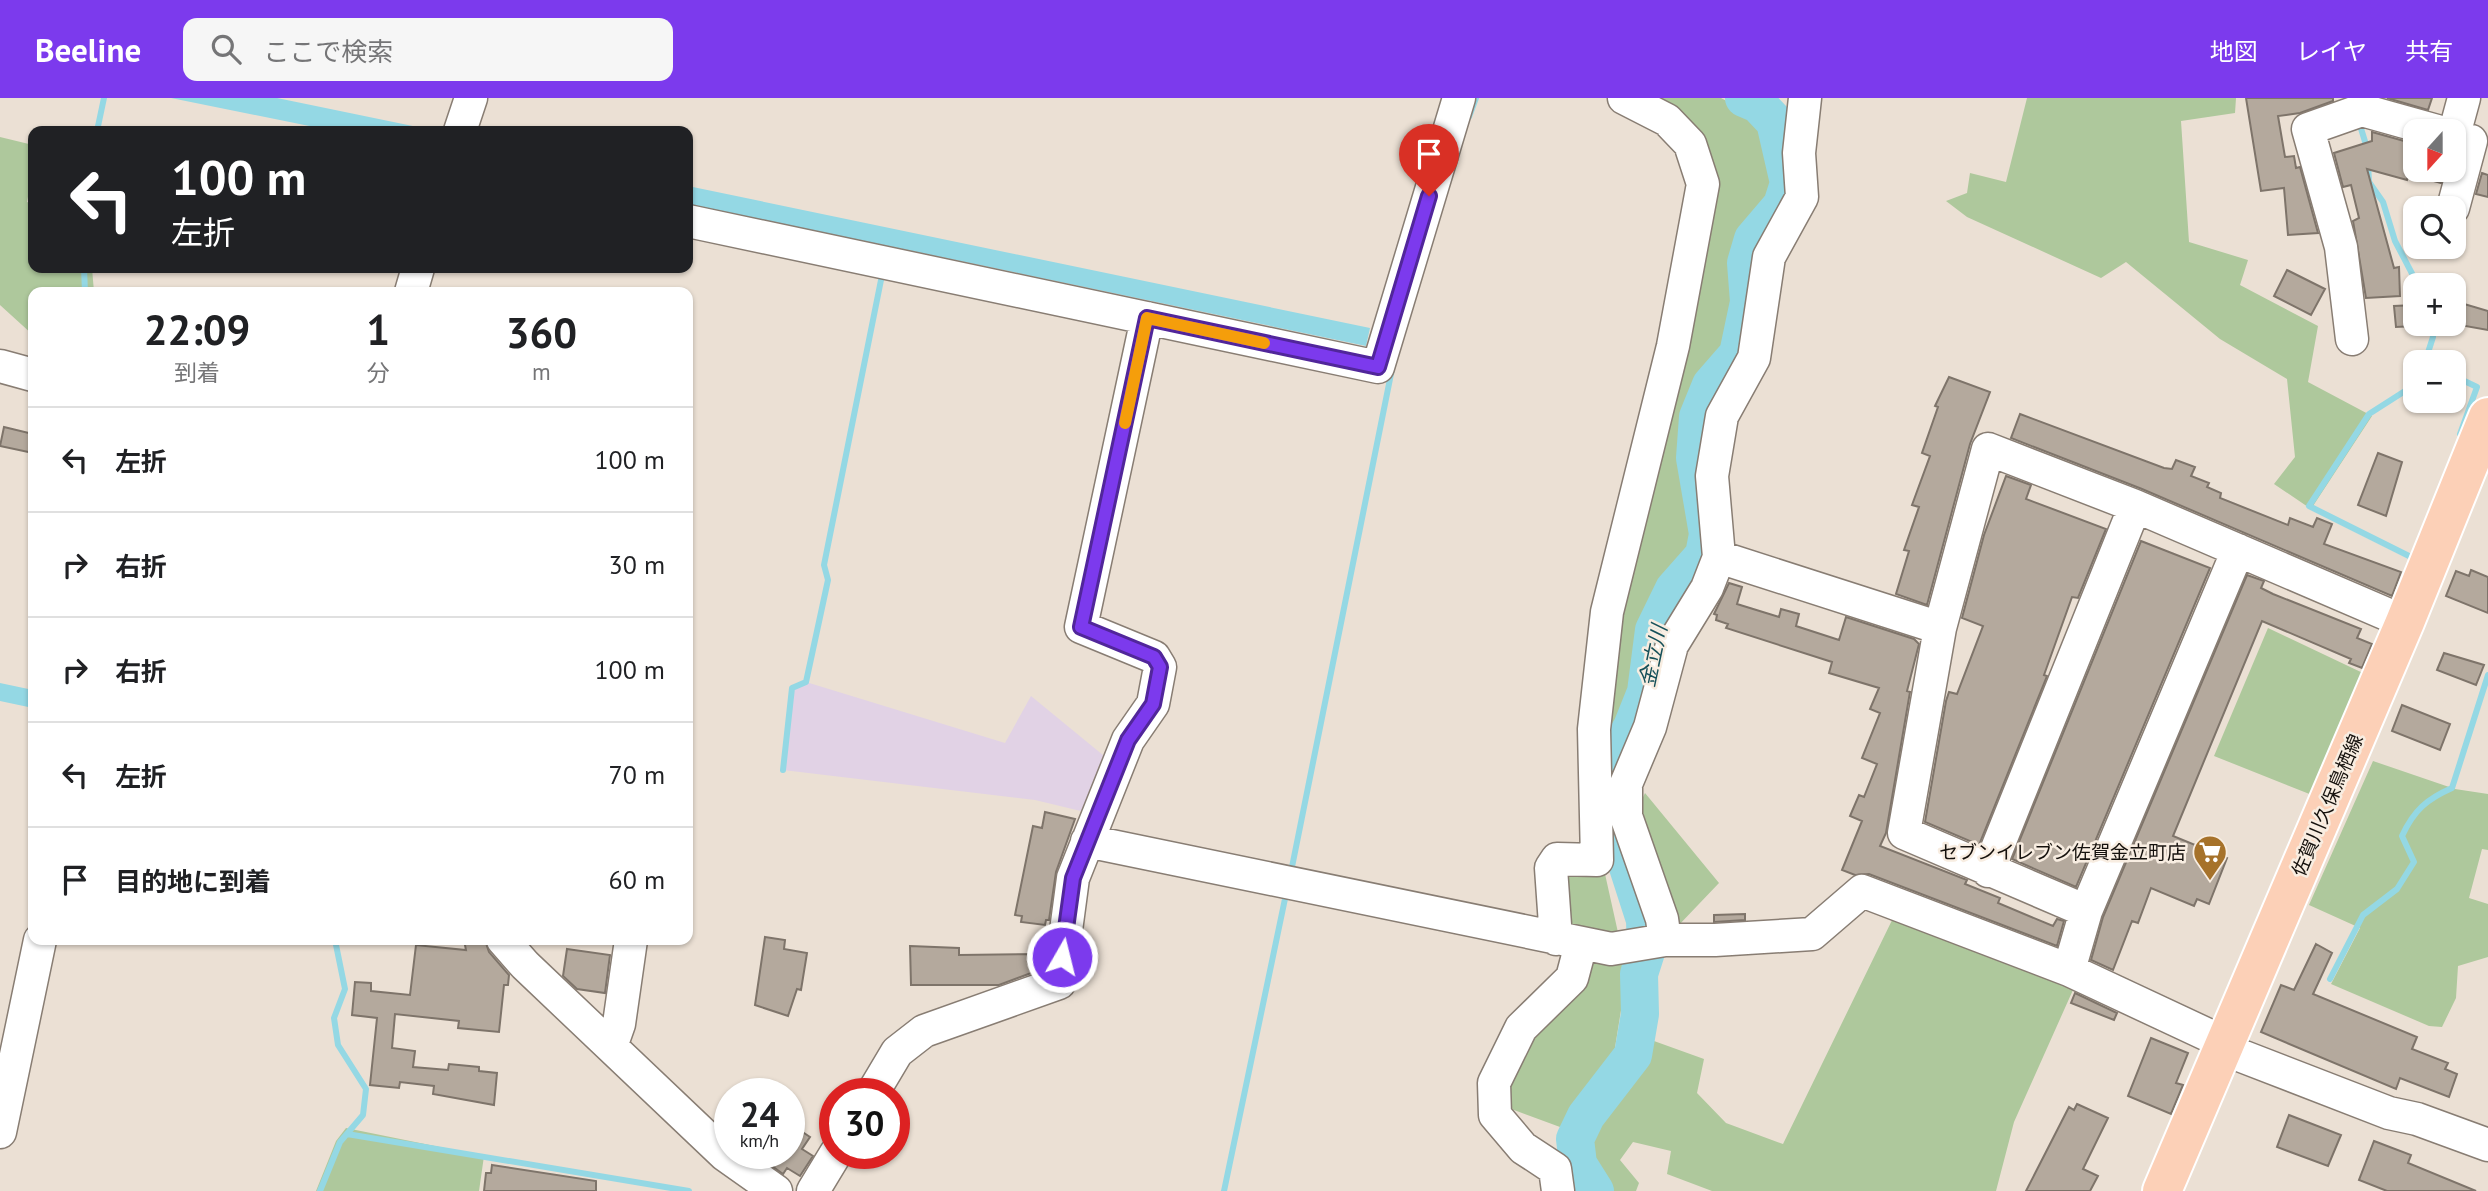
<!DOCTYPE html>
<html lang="ja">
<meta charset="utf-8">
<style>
:root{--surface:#fff;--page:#f6f6f6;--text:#202124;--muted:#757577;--line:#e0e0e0;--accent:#7c3aed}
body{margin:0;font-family:"PT Sans","Noto Sans JP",sans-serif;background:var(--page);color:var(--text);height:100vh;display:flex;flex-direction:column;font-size:26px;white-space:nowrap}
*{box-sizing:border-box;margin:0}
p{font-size:23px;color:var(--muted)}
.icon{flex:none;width:38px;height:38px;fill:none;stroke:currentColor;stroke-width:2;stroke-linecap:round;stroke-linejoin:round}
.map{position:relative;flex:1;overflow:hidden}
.panel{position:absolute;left:28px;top:189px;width:665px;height:658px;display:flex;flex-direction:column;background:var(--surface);border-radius:14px;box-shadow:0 2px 5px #0004}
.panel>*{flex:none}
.banner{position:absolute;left:28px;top:28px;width:665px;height:147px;border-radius:14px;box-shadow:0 2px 5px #0004;background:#202124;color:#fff;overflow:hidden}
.needle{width:46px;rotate:201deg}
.tools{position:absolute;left:2403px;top:21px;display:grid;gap:14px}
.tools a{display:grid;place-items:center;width:63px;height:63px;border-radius:14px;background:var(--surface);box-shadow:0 2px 5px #0004;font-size:35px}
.speed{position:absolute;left:714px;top:980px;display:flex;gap:14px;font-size:35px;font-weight:700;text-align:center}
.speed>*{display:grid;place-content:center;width:91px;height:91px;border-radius:50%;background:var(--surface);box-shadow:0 2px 5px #0004;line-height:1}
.speed small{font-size:18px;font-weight:400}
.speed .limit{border:10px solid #d22;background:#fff;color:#111}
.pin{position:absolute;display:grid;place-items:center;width:60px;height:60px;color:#fff;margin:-72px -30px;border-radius:50% 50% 50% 0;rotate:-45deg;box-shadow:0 0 7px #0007}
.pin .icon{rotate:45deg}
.me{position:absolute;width:77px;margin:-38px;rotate:8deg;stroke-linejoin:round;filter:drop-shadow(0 0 5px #0008)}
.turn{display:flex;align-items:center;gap:24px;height:147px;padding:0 28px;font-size:32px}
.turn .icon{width:91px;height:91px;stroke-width:2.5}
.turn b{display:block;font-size:49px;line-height:60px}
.eta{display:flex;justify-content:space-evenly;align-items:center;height:119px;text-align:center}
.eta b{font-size:42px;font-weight:700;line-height:49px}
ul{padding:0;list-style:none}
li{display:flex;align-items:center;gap:21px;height:105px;padding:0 28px;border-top:2px solid var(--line)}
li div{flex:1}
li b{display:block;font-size:26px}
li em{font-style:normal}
header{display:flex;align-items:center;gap:42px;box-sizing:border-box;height:98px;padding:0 35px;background:var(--accent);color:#fff}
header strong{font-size:33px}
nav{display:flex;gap:38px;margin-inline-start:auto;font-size:24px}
.search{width:490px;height:63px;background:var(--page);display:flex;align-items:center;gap:18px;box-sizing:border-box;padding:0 24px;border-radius:14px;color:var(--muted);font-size:26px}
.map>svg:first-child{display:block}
</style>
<header>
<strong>Beeline</strong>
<div class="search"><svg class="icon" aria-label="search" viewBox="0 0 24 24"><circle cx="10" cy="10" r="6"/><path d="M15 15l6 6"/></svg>ここで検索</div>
<nav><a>地図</a><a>レイヤ</a><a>共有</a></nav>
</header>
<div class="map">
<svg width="2488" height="1093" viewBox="0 0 2488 1093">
<rect width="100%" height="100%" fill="#ebe0d4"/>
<path fill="#e1d2e5" d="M806,584L1005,645L1031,598L1109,662L1089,715L1035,702L783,672L792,590Z"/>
<path fill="#aec89c" d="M1641,0H1721L1762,22L1778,98L1737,150L1740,206L1730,250L1705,279L1685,336L1694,453L1650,517L1632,612L1601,655L1611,517L1711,87Z
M2027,0H2236L2235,15L2181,23L2189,144L2248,162L2240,187L2318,228L2308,284L2372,318L2311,411L2274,386L2295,359L2287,281L2220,241L2126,164L2101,180L1967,119L1946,103L1967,95L1970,75L2006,84Z
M0,39L33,47V73L27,104L33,106V170H92L94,194H33V237L0,207Z
M2268,530L2365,576L2312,697L2214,658Z
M2373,663L2455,691L2488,696V752L2482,751L2469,800L2488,806V859L2458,868L2456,900L2442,929L2429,928L2331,886L2360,830L2309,807Z
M1645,695L1719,785L1677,829L1635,716Z
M1564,768L1605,776L1627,875L1613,962L1560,1029L1498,1006L1528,941L1585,886L1564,833Z
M1896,814L2077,883L2014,1024L1996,1093H1712L1667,1076L1671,1053L1633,1044L1620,1062L1639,1085L1636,1093H1609L1607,1081L1587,1051L1598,1027L1631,990L1654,943L1704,961L1697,995L1726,1025L1783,1046Z
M346,1030L484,1058L479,1093H316L336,1043Z"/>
<path fill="#94d8e4" d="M171,0H277L437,33H334Z
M688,88L1370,230L1366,248L688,106Z
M0,585L33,592V610L0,603Z"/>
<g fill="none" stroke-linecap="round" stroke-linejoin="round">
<path stroke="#94d8e4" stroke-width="6" d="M1469,19L1476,0
M2359,24L2367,50
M97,33L104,0
M2368,65L2369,84L2383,104L2395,143L2418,187
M84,170L85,194
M2425,264L2433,239L2431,226
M2454,278L2477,289L2460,336
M2409,458L2309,408L2369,316L2405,293L2415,279
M783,672L792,590L806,584L828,482L824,467L882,177
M1291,774L1392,271
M2330,881L2363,817L2397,791L2414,764L2402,738C2414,712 2427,701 2452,690L2488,577
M347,1036L689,1093
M320,1093L340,1044L363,1017L366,991L338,947L334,920L345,891L335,842
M1224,1093L1286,796"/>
<path stroke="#94d8e4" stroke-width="38" d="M1595,1093L1578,1066L1575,1041L1586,1018L1633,957L1640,916L1639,876L1646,854L1645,822L1606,701L1611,665L1632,629L1646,594L1654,532L1674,491L1704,457L1708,436L1695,360L1698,319L1711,287L1738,256L1749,204L1746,165L1753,141L1782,107L1789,85L1775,24L1758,6L1744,0"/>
</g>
<path fill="#b4a99d" stroke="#7e746a" stroke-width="2" d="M2246,0H2333V3L2300,15L2278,18L2285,59L2294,58L2296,70L2300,69L2318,135L2288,137L2284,90L2261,93Z
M2387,0H2432L2428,12Z
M2372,34L2415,46V72H2444L2441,85L2415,78V80L2408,78L2407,82L2367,71L2394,170L2399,169L2400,198L2366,200L2353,123L2359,120L2351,87L2343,89L2334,55L2372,43Z
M2482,75L2488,77V99L2476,96Z
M2287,172L2325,191L2311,217L2274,198Z
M2454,203L2488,213V232L2454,226Z
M2415,207V228L2396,229L2394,208Z
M1949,279L1990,294L1970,346L1927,507L1896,496L1909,453L1904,452L1919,409L1912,407L1930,358L1922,355L1938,309L1935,308Z
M2020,316L2164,370L2172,371L2176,362L2195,369L2191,378L2209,385L2207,389L2221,395L2220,400L2288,427L2290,420L2313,429L2317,420L2332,426L2324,446L2401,474L2392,498L2142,391L2011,340Z
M4,329L33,336V355L0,348Z
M2378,355L2402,364L2386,418L2358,407Z
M2006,378L2031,387L2026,401L2106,431L2078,500L2072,499L2044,577L2047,578L1979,747L1925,724L1946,603L1949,594L1957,596L1983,528L1962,520L1984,437Z
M2141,443L2210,470L2076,789L2012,761Z
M2471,472L2488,479V515L2446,498L2456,473L2469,478Z
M2247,477L2264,483L2261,490L2273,496L2361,531L2357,540L2372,546L2362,570L2349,565L2351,561L2262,523L2173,738L2227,760L2209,806L2197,801L2194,808L2151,790L2138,825L2132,823L2113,872L2091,862L2103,819Z
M1729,485L1742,489L1737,506L1779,519L1781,511L1799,516L1796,528L1839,542L1846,519L1914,541L1919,546L1907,593L1910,594L1886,735L1880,748L1967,782L1965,786L2000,800L1998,805L2053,828L2057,821L2064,823L2057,848L1869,776L1855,777L1842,772L1862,723L1850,718L1859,697L1864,699L1877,666L1862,660L1880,615L1870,611L1879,590L1829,575L1832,564L1726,530L1728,526L1716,522L1717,517L1714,516Z
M2444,555L2484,567L2476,587L2437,572Z
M2402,607L2450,626L2440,652L2392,633Z
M1045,714L1075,721L1056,774L1049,822H1046L1045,827L1021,824L1022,818L1015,817L1033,728L1042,730Z
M1745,816V822L1714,824V817Z
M765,839L785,842L784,851L807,855L801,892L797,891L788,918L755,907Z
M464,842H485L489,854L509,877L508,887H504L499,934L458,930L459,923L395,916L392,950L415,953L413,969L448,972L449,966L479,969V973L497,975L494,1007L433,996L434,988L400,984L399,990L370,987L377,920L352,917L355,884L371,885V893L410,897L416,847L466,852Z
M2316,846L2332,855L2313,896L2417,939L2412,951L2448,965L2445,971L2457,976L2449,999L2400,980L2396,991L2261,934L2281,887L2294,892Z
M910,848L959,850V857L1044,856L1042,871L999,887H911Z
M567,851L610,857L605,895L577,891L563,878Z
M2075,895L2117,915L2114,922L2071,905Z
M2151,940L2188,955L2176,985L2183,987L2171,1016L2128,998Z
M2077,1006L2108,1020L2083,1071L2098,1078L2090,1093H2026L2069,1009L2074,1012Z
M2289,1017L2341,1037L2328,1068L2277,1049Z
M789,1025L810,1039L802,1051L813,1058L800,1078L787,1070L783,1076L761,1060L764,1055H789Z
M2374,1043L2411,1057L2408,1065L2476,1093H2387L2359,1082Z
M492,1067L596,1083V1093H484L486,1075H491Z"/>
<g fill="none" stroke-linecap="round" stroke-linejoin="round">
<g stroke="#887d73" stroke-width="35">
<path id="minor" d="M460,33L471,0
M2454,37L2464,0
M2453,110L2471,43
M688,123L1378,269L1459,0
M411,194L418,170
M2352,241L2341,149L2308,31L2362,12L2437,33
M0,268L33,277
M1719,459L1940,530
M1087,743L1611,851L1665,842H1715L1812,836L1862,793L2069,872L2225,945L2239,957L2389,1015L2417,1021L2488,1047
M1988,773L2135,408
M2086,813L1904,735L1940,530L1988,351L2135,408L2405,524
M1556,841L1551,770L1557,761L1597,762L1594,631L1607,514L1673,248L1703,86L1690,46L1667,22L1624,0
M503,842L525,867L725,1057L776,1093
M1665,842L1662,821L1626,718V686L1650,629L1672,547L1707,490L1719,459L1712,378L1722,318L1754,260L1769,159L1802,99L1799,55L1805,0
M2069,872L2086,813L2238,452
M612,946L619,926L631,842
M872,996L897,954L924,933L1059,885L1073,780L1128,642L1153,606L1160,569L1154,559L1081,529L1147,220
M0,1034L40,842
M813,1093L836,1055
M1558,1093L1555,1071L1523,1050L1495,1017L1494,985L1521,930L1572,880L1581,846"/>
</g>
<g stroke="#fff" stroke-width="42">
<path id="major" d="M2162,1093L2405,524L2488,319"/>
</g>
<use href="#minor" stroke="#fff" stroke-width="32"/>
<use href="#major" stroke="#fcd0b7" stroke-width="38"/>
</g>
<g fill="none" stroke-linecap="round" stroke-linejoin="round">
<g stroke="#51269a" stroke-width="18">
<path id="route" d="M1062,859L1073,780L1128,642L1153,606L1160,569L1154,559L1081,529L1147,220L1378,269L1429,98"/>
</g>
<use href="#route" stroke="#7c3aed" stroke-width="12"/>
<path stroke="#f59e0b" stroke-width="12" d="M1125,325L1147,220L1264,245"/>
</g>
<defs>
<g id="supermarket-pin" transform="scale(1.75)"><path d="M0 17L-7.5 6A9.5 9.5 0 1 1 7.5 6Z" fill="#a6722a" stroke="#f8ede1"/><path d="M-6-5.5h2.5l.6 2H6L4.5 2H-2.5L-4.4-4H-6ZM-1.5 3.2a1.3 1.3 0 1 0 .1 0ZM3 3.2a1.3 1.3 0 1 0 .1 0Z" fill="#fff"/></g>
</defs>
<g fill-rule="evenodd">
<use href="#supermarket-pin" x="2210" y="754"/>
</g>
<g text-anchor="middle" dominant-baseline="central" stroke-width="5" stroke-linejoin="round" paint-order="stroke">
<g font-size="19" fill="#15110d" stroke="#f8ede1">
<text transform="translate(2327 707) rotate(-67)">佐賀川久保鳥栖線</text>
</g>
<g font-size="19" fill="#15110d" stroke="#f8ede1" text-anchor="end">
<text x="2186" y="754">セブンイレブン佐賀金立町店</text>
</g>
<g font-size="21" font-style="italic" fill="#155059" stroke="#f8ede1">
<text transform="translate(1653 558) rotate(-78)">金立川</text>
</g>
</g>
</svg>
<div class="tools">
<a><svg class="needle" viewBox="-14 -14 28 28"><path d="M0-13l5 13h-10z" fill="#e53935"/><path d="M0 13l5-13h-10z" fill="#757577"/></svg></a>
<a><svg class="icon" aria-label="search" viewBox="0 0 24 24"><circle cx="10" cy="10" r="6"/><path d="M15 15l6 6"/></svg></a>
<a>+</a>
<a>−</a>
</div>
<div class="speed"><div>24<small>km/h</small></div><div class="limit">30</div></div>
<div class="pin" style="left:1429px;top:98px;background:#d93025"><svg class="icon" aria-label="arrive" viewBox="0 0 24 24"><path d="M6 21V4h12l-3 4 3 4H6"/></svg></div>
<svg class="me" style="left:1062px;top:859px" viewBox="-20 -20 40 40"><circle r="17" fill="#7c3aed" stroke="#fff" stroke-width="3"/><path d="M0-11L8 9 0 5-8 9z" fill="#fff"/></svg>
<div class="banner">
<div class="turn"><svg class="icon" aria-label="left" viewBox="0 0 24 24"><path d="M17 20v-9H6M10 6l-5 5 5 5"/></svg><div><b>100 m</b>左折</div></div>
</div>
<section class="panel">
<div class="eta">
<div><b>22:09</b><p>到着</p></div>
<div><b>1</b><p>分</p></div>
<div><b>360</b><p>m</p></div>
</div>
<ul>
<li><svg class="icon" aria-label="left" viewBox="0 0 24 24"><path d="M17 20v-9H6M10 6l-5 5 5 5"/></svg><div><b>左折</b></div><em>100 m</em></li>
<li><svg class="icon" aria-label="right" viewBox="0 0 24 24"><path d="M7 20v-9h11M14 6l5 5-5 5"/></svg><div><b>右折</b></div><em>30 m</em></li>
<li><svg class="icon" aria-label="right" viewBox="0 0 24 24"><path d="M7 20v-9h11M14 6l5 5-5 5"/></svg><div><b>右折</b></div><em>100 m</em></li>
<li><svg class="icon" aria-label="left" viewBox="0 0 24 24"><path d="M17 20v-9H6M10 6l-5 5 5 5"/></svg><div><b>左折</b></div><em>70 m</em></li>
<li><svg class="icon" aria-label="arrive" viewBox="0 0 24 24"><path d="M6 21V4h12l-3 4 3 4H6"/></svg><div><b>目的地に到着</b></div><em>60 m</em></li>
</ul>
</section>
</div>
